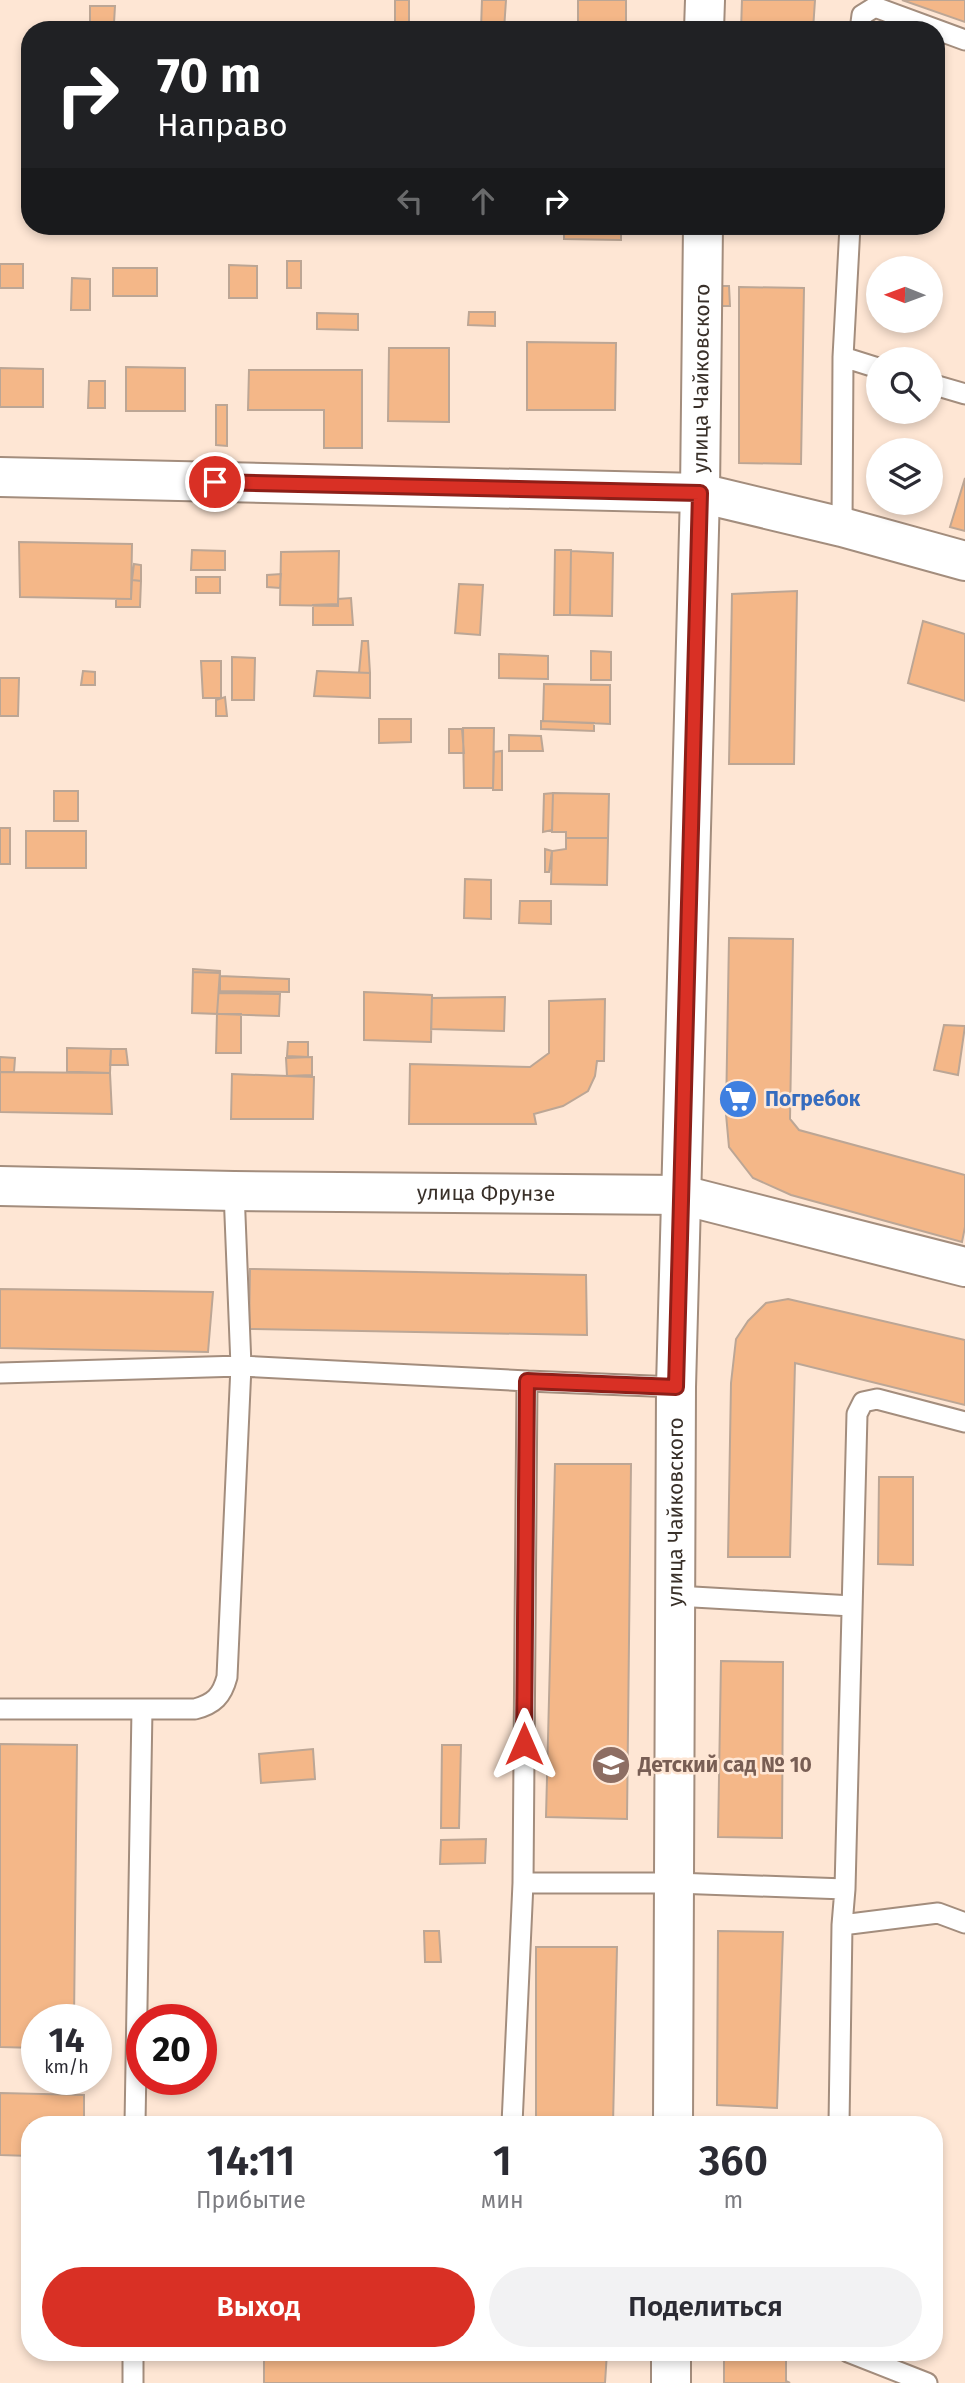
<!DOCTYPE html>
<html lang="ru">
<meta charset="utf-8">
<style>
:root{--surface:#fff;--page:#f2f2f3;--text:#2b2b33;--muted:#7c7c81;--accent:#d93025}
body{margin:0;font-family:"Fira Sans",sans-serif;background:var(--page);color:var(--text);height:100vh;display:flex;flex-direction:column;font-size:26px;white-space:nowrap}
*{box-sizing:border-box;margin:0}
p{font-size:23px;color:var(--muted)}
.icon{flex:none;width:38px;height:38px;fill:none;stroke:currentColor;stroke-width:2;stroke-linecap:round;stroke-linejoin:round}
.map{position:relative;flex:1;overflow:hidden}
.drawer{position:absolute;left:21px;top:2116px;width:922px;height:245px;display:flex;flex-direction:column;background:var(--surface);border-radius:28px;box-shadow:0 4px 10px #0003}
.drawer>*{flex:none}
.top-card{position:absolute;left:21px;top:21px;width:924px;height:214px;border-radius:28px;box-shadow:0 4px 10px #0003;background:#202124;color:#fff;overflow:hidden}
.needle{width:46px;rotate:271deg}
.buttons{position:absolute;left:866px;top:256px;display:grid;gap:14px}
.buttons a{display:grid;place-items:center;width:77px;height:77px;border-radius:50%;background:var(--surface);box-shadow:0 4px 10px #0003;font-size:35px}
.speed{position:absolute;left:21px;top:2004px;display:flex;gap:14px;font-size:35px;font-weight:700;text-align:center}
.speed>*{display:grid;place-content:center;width:91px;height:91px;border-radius:50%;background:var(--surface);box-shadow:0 4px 10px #0003;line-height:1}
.speed small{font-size:18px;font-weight:400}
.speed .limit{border:10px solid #d22;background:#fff;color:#111}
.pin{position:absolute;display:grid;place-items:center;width:60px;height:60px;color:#fff;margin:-30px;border:4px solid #fff;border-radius:50%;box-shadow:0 2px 7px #0007}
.me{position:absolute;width:77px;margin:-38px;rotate:0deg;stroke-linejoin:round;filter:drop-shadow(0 0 5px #0008)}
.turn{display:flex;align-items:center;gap:24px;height:147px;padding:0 21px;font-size:32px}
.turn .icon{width:91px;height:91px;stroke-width:2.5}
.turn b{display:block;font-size:49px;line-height:60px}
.lanes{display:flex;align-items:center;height:66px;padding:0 21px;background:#0003;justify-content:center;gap:35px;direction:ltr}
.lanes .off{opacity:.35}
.eta{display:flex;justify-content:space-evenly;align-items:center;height:119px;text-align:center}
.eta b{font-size:42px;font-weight:600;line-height:49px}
.action{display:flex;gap:14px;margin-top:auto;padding:14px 21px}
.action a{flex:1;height:80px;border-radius:42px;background:var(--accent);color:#fff;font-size:28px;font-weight:600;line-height:80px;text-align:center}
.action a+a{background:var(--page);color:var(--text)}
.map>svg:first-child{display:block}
</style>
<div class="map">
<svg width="965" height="2383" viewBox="0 0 965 2383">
<rect width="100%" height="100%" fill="#fee6d4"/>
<path fill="#f4b788" stroke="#bca695" stroke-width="2" d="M395,0H409V24H395Z
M482,0H506L504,30L481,28Z
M578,0H626V30H578Z
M742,0H815L813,30H741Z
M902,0H965V22Z
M90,6H115L114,23H90Z
M564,226H621V240L564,239Z
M287,261H301V288H287Z
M0,264H23V288H0Z
M229,265L257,266V298H229Z
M113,268H157V296H113Z
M72,278L90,279V310H71Z
M713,286H729L730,306H713Z
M739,287L804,288L801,464L739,463Z
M469,312H495V326L468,325Z
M317,313L358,314V330L317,329Z
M527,342L616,343L615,410H527Z
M389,348H449V422L388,421Z
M126,367L185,368V411H126Z
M0,368L43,369V407H0Z
M249,370H362V448H324V410H248Z
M89,381H105V408H88Z
M216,405H227V446L216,445Z
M965,478V531L950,527Z
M19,542L132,544L131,599L20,597Z
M192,550L225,551V570H191Z
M555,550H571L570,615H554Z
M339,551L338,606L280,605L281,552Z
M571,551L613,553L612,616L570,615Z
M134,564L141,565V581L132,580Z
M281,574L280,588L267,587V575Z
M196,577H220V593H196Z
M132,580L141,581L140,607H116V599H131Z
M459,584L483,585L480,635L455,633Z
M797,591L794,764H729L732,594Z
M351,598L353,625H313V605L338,604V599Z
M923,621L965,634V701L908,683Z
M362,641H368L370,673H359Z
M591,651L611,652V680H591Z
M499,654L548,656V679L499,678Z
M232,657L255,658L254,700H232Z
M201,661H221V698H203Z
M83,671L95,672V685H81Z
M317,671L370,673V698L314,696Z
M0,678H19L18,716H0Z
M544,684L610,685V724L543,721Z
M225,697L227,716H216V700Z
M379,719H411V742L379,743Z
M541,721L594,723V731L541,729Z
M463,728H494L493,788H464Z
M449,729H462L464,753H449Z
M509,735L541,736L543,751H509Z
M502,751V790H493L494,752Z
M54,791H78V821H54Z
M553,793L552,830L543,832L544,794Z
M553,793L609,794L608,838H566V832H552Z
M0,828H10V864H0Z
M26,831H86V868H26Z
M566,838H608L607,885L551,884L552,851L566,849Z
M545,849L552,851L549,872H545Z
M465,879L491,880V919L464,918Z
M520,901H551V924L519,923Z
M729,938L793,939L790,1119L799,1130L965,1175V1227L962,1242L791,1195L753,1178L729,1147L726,1114Z
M193,969L220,971L217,1014L192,1013Z
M193,972L220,973V993L280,994L279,1016L192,1013Z
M220,976L289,979V992L220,991Z
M364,992L432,995L431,1042L364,1040Z
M505,997L504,1031L431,1029L432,998Z
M605,999L604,1061H597L595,1076L588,1091L563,1106L534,1114L536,1124H409L410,1064L530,1067L549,1053V1001Z
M217,1014H241V1053H216Z
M944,1025L965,1026L958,1075L934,1070Z
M288,1042H308V1057L287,1056Z
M67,1048L111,1049L110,1073L67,1072Z
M111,1049H126L128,1065H110Z
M0,1057L15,1058L14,1072H0V1085Z
M312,1057V1075L287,1076L286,1058Z
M0,1072L110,1073L112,1114L0,1112Z
M232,1074L314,1077L313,1119H231Z
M250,1269L586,1275L587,1335L249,1329Z
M0,1289L213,1292L208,1352L0,1348Z
M788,1299L965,1340V1405L795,1363L790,1557H728L731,1383L736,1339L748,1321L766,1303Z
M555,1464H631L627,1819L546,1817Z
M879,1477H913V1565L878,1564Z
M721,1661L783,1662L782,1838L718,1837Z
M0,1744L77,1745L74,2020H37V2048L0,2047Z
M442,1745H461L459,1828H441Z
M313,1749L315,1779L261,1783L259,1754Z
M486,1839L485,1863L440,1864L441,1840Z
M424,1931H439L441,1962H425Z
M718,1931L783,1932L777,2108L717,2105Z
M536,1947H617L613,2124H536Z
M0,2093L84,2095V2124H30V2156L0,2155Z
M264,2352H607L605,2383H264Z
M724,2352H786V2381L790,2383H724Z"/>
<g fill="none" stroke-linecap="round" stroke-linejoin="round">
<g stroke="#a38d7d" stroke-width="23">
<path id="lane" d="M860,30L862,15L875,7L965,40
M843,357L878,368
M931,384L965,394
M842,527L843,357L850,226
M0,1373L241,1366L527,1381L523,1883L512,2124
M527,1381L676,1387
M676,1596L852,1606
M0,1709H195C214,1704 222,1696 227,1677L241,1366L234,1191
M523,1883H675L845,1889
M842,1925L938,1913L965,1923
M135,2124L142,1709
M839,2124L842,1925L845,1889L857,1414L863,1402L877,1399L965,1422
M133,2352V2383
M848,2352L927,2383"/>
</g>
<g stroke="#a38d7d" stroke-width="42">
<g id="secondary">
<path d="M704,30L705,0"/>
<path d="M0,477L700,493L842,527L965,561"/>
<path id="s1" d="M0,1186L234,1191L682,1195L965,1267"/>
<path id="s2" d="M673,2124L676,1387L700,493L703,226"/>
<path d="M671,2383V2352"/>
</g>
</g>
<use href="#lane" stroke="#fff" stroke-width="19"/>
<use href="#secondary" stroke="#fff" stroke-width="38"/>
</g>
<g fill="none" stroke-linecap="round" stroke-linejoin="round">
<g stroke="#8d1f18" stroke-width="18">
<path id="route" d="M215,482L700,493L676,1387L527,1381L524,1744"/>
</g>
<use href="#route" stroke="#d93025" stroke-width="12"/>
</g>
<defs>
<g id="supermarket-disc" transform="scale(2.0125)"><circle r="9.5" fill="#3f7fe0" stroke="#fee6d4"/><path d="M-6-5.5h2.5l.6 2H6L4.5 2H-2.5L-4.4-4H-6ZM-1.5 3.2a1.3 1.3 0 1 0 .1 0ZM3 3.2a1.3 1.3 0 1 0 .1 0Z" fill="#fff"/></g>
<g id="school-disc" transform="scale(2.0125)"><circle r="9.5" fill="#8d6e63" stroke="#fee6d4"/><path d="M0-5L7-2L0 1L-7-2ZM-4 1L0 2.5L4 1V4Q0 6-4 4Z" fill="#fff"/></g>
</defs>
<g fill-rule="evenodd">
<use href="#supermarket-disc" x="738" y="1099"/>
<use href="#school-disc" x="611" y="1765"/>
</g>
<g text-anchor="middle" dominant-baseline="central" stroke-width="5" stroke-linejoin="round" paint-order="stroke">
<g font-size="21" fill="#393029" stroke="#fee6d4">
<text stroke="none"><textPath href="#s2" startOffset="1746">улица Чайковского</textPath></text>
<text stroke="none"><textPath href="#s1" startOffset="486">улица Фрунзе</textPath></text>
<text stroke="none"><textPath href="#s2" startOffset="612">улица Чайковского</textPath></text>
</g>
<g font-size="21" font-weight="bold" fill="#366cbe" stroke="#fee6d4" text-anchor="start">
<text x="765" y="1099">Погребок</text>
</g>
<g font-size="21" font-weight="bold" fill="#785e54" stroke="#fee6d4" text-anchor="start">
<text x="638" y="1765">Детский сад № 10</text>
</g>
</g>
</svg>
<div class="buttons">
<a><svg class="needle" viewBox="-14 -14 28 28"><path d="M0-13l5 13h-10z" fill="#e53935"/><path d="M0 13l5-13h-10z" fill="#7c7c81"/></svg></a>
<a><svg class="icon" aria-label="search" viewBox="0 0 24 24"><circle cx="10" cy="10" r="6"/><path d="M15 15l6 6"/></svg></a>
<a><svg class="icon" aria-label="layers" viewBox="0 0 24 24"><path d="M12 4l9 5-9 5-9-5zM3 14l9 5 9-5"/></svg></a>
</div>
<div class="speed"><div>14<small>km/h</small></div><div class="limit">20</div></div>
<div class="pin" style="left:215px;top:482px;background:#d93025"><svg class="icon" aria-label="arrive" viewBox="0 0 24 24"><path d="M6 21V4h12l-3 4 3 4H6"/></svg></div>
<svg class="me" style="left:524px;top:1744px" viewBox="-20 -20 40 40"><path d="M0-17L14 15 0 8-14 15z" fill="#d93025" stroke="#fff" stroke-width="4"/></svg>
<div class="top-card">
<div class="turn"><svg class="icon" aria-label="right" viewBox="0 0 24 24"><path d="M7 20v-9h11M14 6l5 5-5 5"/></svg><div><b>70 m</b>Направо</div></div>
<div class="lanes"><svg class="icon off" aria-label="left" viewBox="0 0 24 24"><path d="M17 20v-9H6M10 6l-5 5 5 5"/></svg><svg class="icon off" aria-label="ahead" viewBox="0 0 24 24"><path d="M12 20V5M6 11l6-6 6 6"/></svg><svg class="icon" aria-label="right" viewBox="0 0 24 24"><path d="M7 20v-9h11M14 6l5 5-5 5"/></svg></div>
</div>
<section class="drawer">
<div class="eta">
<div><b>14:11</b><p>Прибытие</p></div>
<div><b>1</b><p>мин</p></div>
<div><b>360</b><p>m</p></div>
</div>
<div class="action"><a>Выход</a><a>Поделиться</a></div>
</section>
</div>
